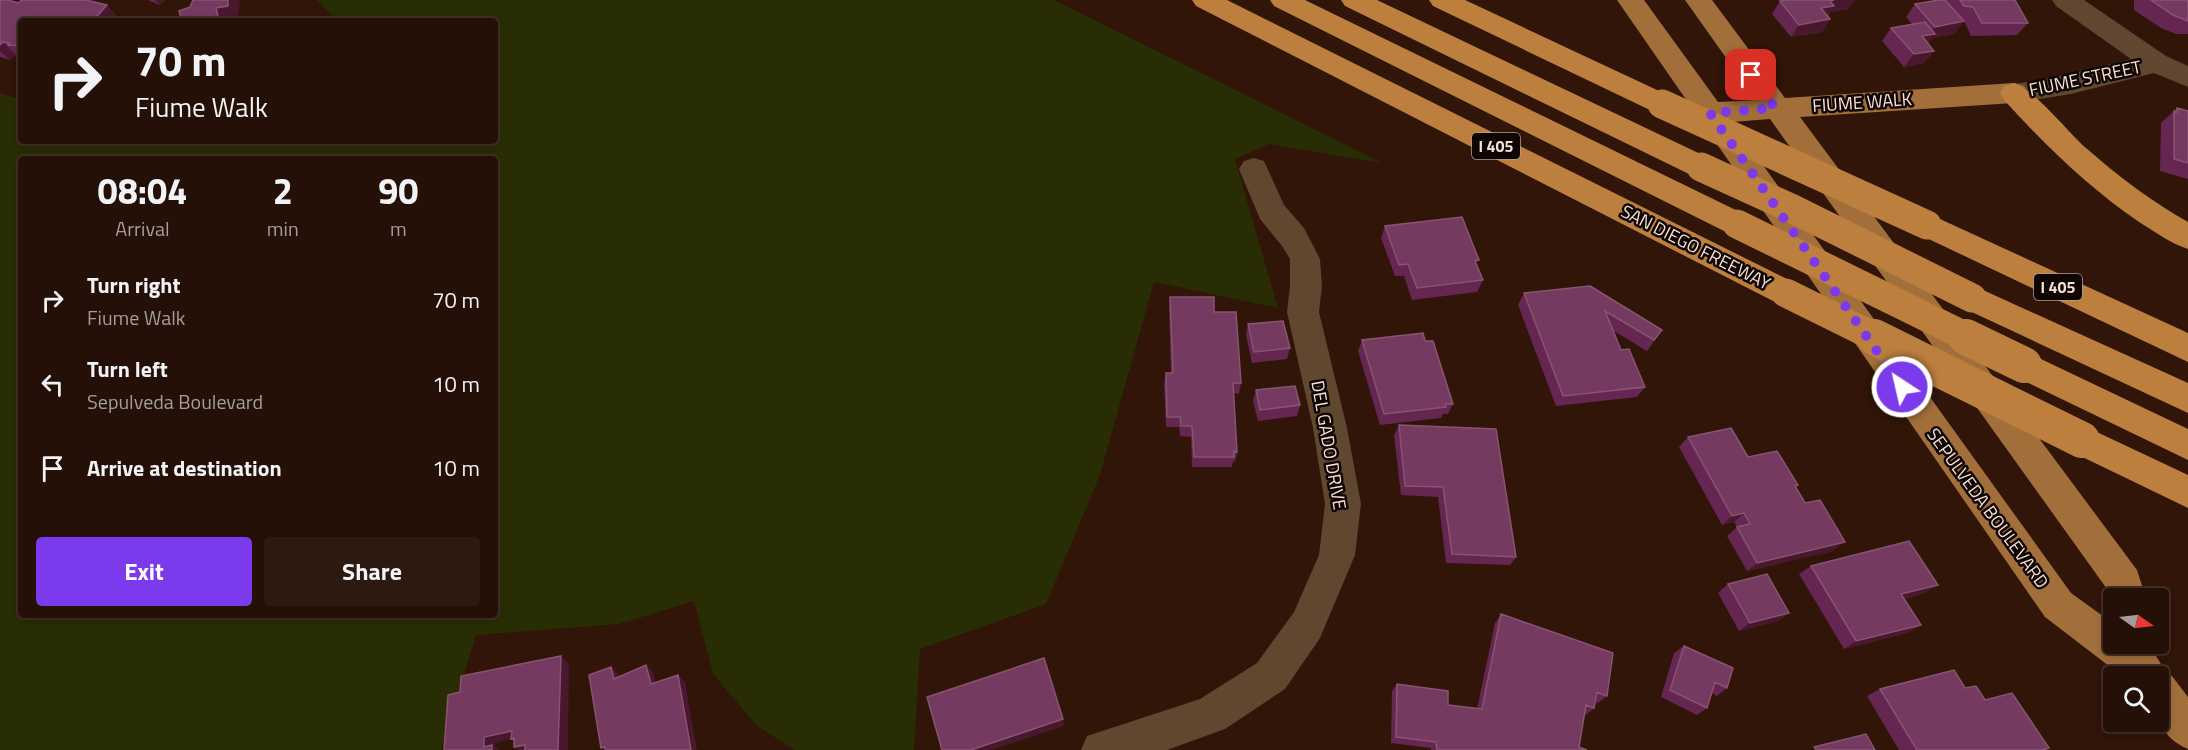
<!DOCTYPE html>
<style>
:root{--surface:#241006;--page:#2c1910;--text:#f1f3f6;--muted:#a39d9b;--line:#413028;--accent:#7c3aed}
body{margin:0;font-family:"Titillium Web",sans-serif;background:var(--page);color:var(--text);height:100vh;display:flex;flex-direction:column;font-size:22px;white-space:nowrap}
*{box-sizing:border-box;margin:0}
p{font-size:20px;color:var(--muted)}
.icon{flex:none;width:33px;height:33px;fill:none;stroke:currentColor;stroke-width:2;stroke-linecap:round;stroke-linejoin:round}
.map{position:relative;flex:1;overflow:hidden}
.side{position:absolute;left:18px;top:156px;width:480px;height:462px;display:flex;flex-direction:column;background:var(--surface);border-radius:6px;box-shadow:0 3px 9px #0003,0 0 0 2px var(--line)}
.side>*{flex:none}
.top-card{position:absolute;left:18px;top:18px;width:480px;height:126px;border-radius:6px;box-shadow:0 3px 9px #0003,0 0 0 2px var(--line);background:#241006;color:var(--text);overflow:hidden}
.needle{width:39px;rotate:104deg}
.tools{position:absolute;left:2103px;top:588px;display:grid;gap:12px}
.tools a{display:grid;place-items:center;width:66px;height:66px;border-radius:6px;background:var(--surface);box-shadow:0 3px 9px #0003,0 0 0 2px var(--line);font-size:30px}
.pin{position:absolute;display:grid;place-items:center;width:51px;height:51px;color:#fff;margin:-26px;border-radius:12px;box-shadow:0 3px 9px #0006}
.me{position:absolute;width:66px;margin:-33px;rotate:325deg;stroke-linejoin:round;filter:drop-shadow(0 0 4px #0008)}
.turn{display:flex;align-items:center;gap:21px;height:126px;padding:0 18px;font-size:27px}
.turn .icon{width:78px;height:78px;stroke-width:2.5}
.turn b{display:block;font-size:42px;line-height:51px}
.eta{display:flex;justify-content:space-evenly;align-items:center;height:102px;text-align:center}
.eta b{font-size:36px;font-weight:700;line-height:42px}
.action{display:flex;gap:12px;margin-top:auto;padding:12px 18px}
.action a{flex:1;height:69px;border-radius:6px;background:var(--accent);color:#fff;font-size:24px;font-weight:700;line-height:69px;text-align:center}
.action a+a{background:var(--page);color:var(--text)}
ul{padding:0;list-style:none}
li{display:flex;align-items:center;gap:18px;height:84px;padding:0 18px}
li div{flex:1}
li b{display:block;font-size:22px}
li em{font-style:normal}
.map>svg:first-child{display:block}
</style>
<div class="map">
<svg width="2188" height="750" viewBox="0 0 2188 750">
<rect width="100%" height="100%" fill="#301508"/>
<path fill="#292d04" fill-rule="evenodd" d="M317,0H1054L1382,163L1269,144L1235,159L1278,308L1154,282L1100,475L1046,604L920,649L914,750H795L757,726L713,674L694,601L619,624L476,635L441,750H0V93L21,100V141H495V21H337ZM21,159H495V615H21Z"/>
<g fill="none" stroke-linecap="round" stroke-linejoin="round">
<path fill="#60472f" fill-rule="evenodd" d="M2052,0H2084L2166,56L2188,66V87L2154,73L2071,94L2014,103L2004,100L2000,93L2004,86L2071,74L2131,59L2056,6Z
M1254,158L1264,161L1284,205L1304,228L1320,259L1322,286L1319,312L1347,428L1361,504L1355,555L1320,638L1285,689L1225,729L1167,750H1081L1087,736L1200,699L1257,663L1294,612L1319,555L1325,504L1313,428L1287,312L1290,286V259L1282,246L1260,219L1239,169L1244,161Z"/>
<path fill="#a26f3b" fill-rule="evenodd" d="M1617,0H1644L1718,102L1756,100L1685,0H1712L1785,98L2014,83L2024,86L2028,93L2024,100L2014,103L1800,117L2137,570L2146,598H2114V607L2107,589L1770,119L1732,122L2071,593L2114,624V644H2140L2156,656L2167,674L2172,676L2188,697V749C2153,734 2158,709 2158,676H2122L2045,617Z"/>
<path fill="#bc7f3e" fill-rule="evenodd" d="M1192,0H1227L1797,284L1802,293L1797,302L1786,306L1775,302L1196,6Z
M1270,0H1305L1748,216L1752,224L1748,232L1737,236L1726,232L1274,6Z
M1341,0H1377L1711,159L1716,167L1711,175L1701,178L1691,175L1345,6Z
M1429,0H1465L1672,97L1676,104L1672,111L1662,114L1652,111L1433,6Z
M2014,83C2034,89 2068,132 2086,148C2118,176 2151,201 2188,222V249C2170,243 2155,232 2139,222C2089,188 2045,145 2004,100L2000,93L2004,86Z
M1927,213L2188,333V362L1916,233L1912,225L1916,217Z
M1972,285L2188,383V413L1961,307L1956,298L1961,289Z
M2024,351L2188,429V460L2012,375L2008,365L2012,355Z
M2082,425L2188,475V508L2070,451L2065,440L2070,429Z"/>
<path stroke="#bc7f3e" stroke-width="29" d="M1662,104L1927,225
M1701,167L1793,209L1972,298
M1737,224L1969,338
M1786,293L1877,338"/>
<path stroke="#bc7f3e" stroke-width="36" d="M1874,337L2082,440
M1966,337L2024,365"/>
</g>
<path fill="#652651" d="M0,0L18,3L119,18L21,21V57L16,55L10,60L0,57Z
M148,0H166L159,5Z
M1782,0H1854L1848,9L1830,12L1828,16L1830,19L1822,32L1791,37L1772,14L1780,1Z
M1932,0H2015L2028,23L2017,35L1971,36L1964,21L1954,34L1932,38L1928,43L1934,51L1924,63L1904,67L1882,41L1891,28L1912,24L1906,17L1915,4L1932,1Z
M2134,0H2188V34H2176L2161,28L2134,10Z
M2177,108L2188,111V179L2160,171L2161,123Z
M1385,226L1477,266L1483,280L1477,292L1412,300L1404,276H1395L1381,238Z
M1590,286L1662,330L1647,351L1614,331L1621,350L1645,387L1637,397L1556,406L1518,305L1524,293Z
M1170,297L1214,312L1241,383L1239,394L1234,393L1237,452L1235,462L1233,461L1232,467H1192L1191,437L1180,436L1179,427H1166L1164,384L1166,373H1171L1169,308Z
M1248,324L1290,348L1287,359L1252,363L1246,335Z
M1362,340L1425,341L1453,404L1448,414H1443L1441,418L1380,425L1358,351Z
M1256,390L1300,405L1297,416L1258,421L1253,401Z
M1399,425L1516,557L1510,565L1446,563L1438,497L1401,495L1394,435Z
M1688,437L1748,457L1795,487L1833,551L1747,571L1727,536L1737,527L1734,522L1722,525L1679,447Z
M1811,566L1938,585L1924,593L1904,599L1921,625L1907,633L1844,649L1799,574Z
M1728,584L1789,613L1778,621L1739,631L1718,593Z
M1501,614L1607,696L1598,703L1595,702L1594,708L1586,715L1585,714L1579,747L1587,750H1431V748L1391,743L1392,691L1397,684L1448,705L1477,709L1495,623Z
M1684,646L1727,688L1717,696L1712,693L1707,708L1697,715L1661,697L1674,653Z
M1965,688L1985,700L2044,750H1899L1867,696L1880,689Z"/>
<path fill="#49172e" d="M155,0H166L159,5Z
M228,0H240L238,19L227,21H219L216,8Z
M1834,0H1854L1848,9L1830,12L1825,19L1821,8L1830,1Z
M107,5L119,18L116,21H93Z
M1830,19L1822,32L1791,37L1799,25Z
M1964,21L1954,34L1932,38L1925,47L1922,36L1929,35L1935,27Z
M3,42L16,55L10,60L0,51V45Z
M1934,51L1924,63L1904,67L1914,54Z
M1744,513L1734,522L1722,525L1732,516Z
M1845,542L1833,551L1747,571L1757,563Z
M1938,585L1924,593L1888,603L1901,594Z
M1789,613L1778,621L1739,631L1750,623Z
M1921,625L1907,633L1844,649L1856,641Z
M561,656L569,664L568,750H558Z
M646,665L653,672L658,691L651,684Z
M611,667L619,675L622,686L614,679Z
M678,675L685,682L697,750H691Z
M1063,719L1064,726L992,750H971Z
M512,731V739L495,743V747L500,750H489L484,747V737Z
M525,745L533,750H519L514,747Z"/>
<path fill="#743a60" stroke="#885472" stroke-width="1.5" d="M0,0H8L18,3L22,0H86L107,5L93,21H21V46L8,45L9,43L3,42L0,45Z
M193,0H228V6L216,8L219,21H178L181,20L179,11L190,7Z
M1785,0H1834L1830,1L1834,6L1821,8L1830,19L1799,25L1780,1Z
M1939,0H1945L1964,21L1935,27L1915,4Z
M1960,0H2015L2028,23H1982L1973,7L1964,6Z
M2151,0H2188V21L2173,15Z
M1925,22L1935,34L1922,36L1934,51L1914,54L1891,28Z
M2177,108L2188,111V163L2174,159V111L2177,112Z
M1462,217L1479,260L1475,261L1483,280L1417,288L1408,264L1399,265L1385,226Z
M1590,286L1662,330L1654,340L1605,311L1621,350L1629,349L1645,387L1563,396L1524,293Z
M1170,297H1214V312H1236L1241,383H1233L1237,452L1234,451V457H1194L1192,426H1181L1180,417H1167L1166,373H1173Z
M1283,321L1290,348L1254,352L1248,324Z
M1423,333L1425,341H1433L1453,404H1445L1446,407L1384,414L1362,340Z
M1295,386L1300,405L1260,410L1256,390Z
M1399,425L1496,429L1516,557L1452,554L1443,487L1405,486Z
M1731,428L1748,457L1777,451L1798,485L1795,486L1805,503L1820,500L1845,542L1757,563L1737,527L1750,524L1744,513L1732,516L1688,437Z
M1909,541L1938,585L1901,594L1921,625L1856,641L1811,566Z
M1767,574L1789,613L1750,623L1728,584Z
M1501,614L1613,653L1607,696L1597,692L1594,708L1586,705L1579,747L1587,750H1437L1436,742L1396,737L1397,684L1448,691V705L1482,709Z
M1684,646L1733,668L1727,688L1715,682L1707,708L1670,690Z
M561,656L558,750H525V745L514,747V738L511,739L512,731L484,737V747L492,745V750H444L448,695L460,692L461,676Z
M1044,658L1063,719L971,750H942L927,697Z
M646,665L651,684L678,675L691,750H605V747L601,748L589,675L611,667L614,679Z
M1954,670L1965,688L1976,686L1985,700L2012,693L2049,748L2042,750H1917L1880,689Z
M1866,734L1875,750H1816L1814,747Z"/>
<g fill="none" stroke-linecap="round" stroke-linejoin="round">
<path stroke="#7c3aed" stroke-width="10" stroke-dasharray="0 18" d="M1751,75L1775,108L1710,113L1902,387"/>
</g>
<g text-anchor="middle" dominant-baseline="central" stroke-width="5" stroke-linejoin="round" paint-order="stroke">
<g fill="#0f0502" stroke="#af9f98" stroke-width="1.5">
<rect x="1472" y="133" width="48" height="26" rx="4.5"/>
<rect x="2034" y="274" width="48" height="26" rx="4.5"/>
</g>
<g font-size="16" font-weight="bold" fill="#f4e1d8">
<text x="1496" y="146">I 405</text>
<text x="2058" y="287">I 405</text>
</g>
<g font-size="18" fill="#f4e1d8" stroke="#0f0502">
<text transform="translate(2085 78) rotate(-12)">FIUME STREET</text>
<text transform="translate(1862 102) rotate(-4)">FIUME WALK</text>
<text transform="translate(1696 247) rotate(27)">SAN DIEGO FREEWAY</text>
<text transform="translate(1329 445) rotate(80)">DEL GADO DRIVE</text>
<text transform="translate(1988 508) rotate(54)">SEPULVEDA BOULEVARD</text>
</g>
</g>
</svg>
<div class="tools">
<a><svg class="needle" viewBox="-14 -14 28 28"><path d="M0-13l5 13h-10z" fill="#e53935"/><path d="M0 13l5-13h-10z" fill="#a39d9b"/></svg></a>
<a><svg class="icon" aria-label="search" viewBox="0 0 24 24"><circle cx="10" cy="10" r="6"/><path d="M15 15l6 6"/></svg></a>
</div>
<div class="pin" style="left:1751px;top:75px;background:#d93025"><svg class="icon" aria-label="arrive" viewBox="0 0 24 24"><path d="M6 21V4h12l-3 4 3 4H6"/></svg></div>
<svg class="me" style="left:1902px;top:387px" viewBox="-20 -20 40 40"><circle r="17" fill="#7c3aed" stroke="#fff" stroke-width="3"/><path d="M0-11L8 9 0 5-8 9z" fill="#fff"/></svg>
<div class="top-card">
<div class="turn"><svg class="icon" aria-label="right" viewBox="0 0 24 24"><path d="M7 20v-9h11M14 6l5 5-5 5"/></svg><div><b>70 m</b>Fiume Walk</div></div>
</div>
<section class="side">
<div class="eta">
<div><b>08:04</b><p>Arrival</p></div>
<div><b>2</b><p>min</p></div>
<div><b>90</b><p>m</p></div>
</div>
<ul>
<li><svg class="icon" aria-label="right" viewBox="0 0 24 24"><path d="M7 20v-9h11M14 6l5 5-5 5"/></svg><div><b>Turn right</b><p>Fiume Walk</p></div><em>70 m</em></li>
<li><svg class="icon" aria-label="left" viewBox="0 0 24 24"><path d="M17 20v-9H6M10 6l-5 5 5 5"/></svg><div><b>Turn left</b><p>Sepulveda Boulevard</p></div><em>10 m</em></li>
<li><svg class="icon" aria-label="arrive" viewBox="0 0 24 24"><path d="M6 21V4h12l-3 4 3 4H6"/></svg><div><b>Arrive at destination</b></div><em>10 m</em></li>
</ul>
<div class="action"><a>Exit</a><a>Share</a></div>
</section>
</div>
